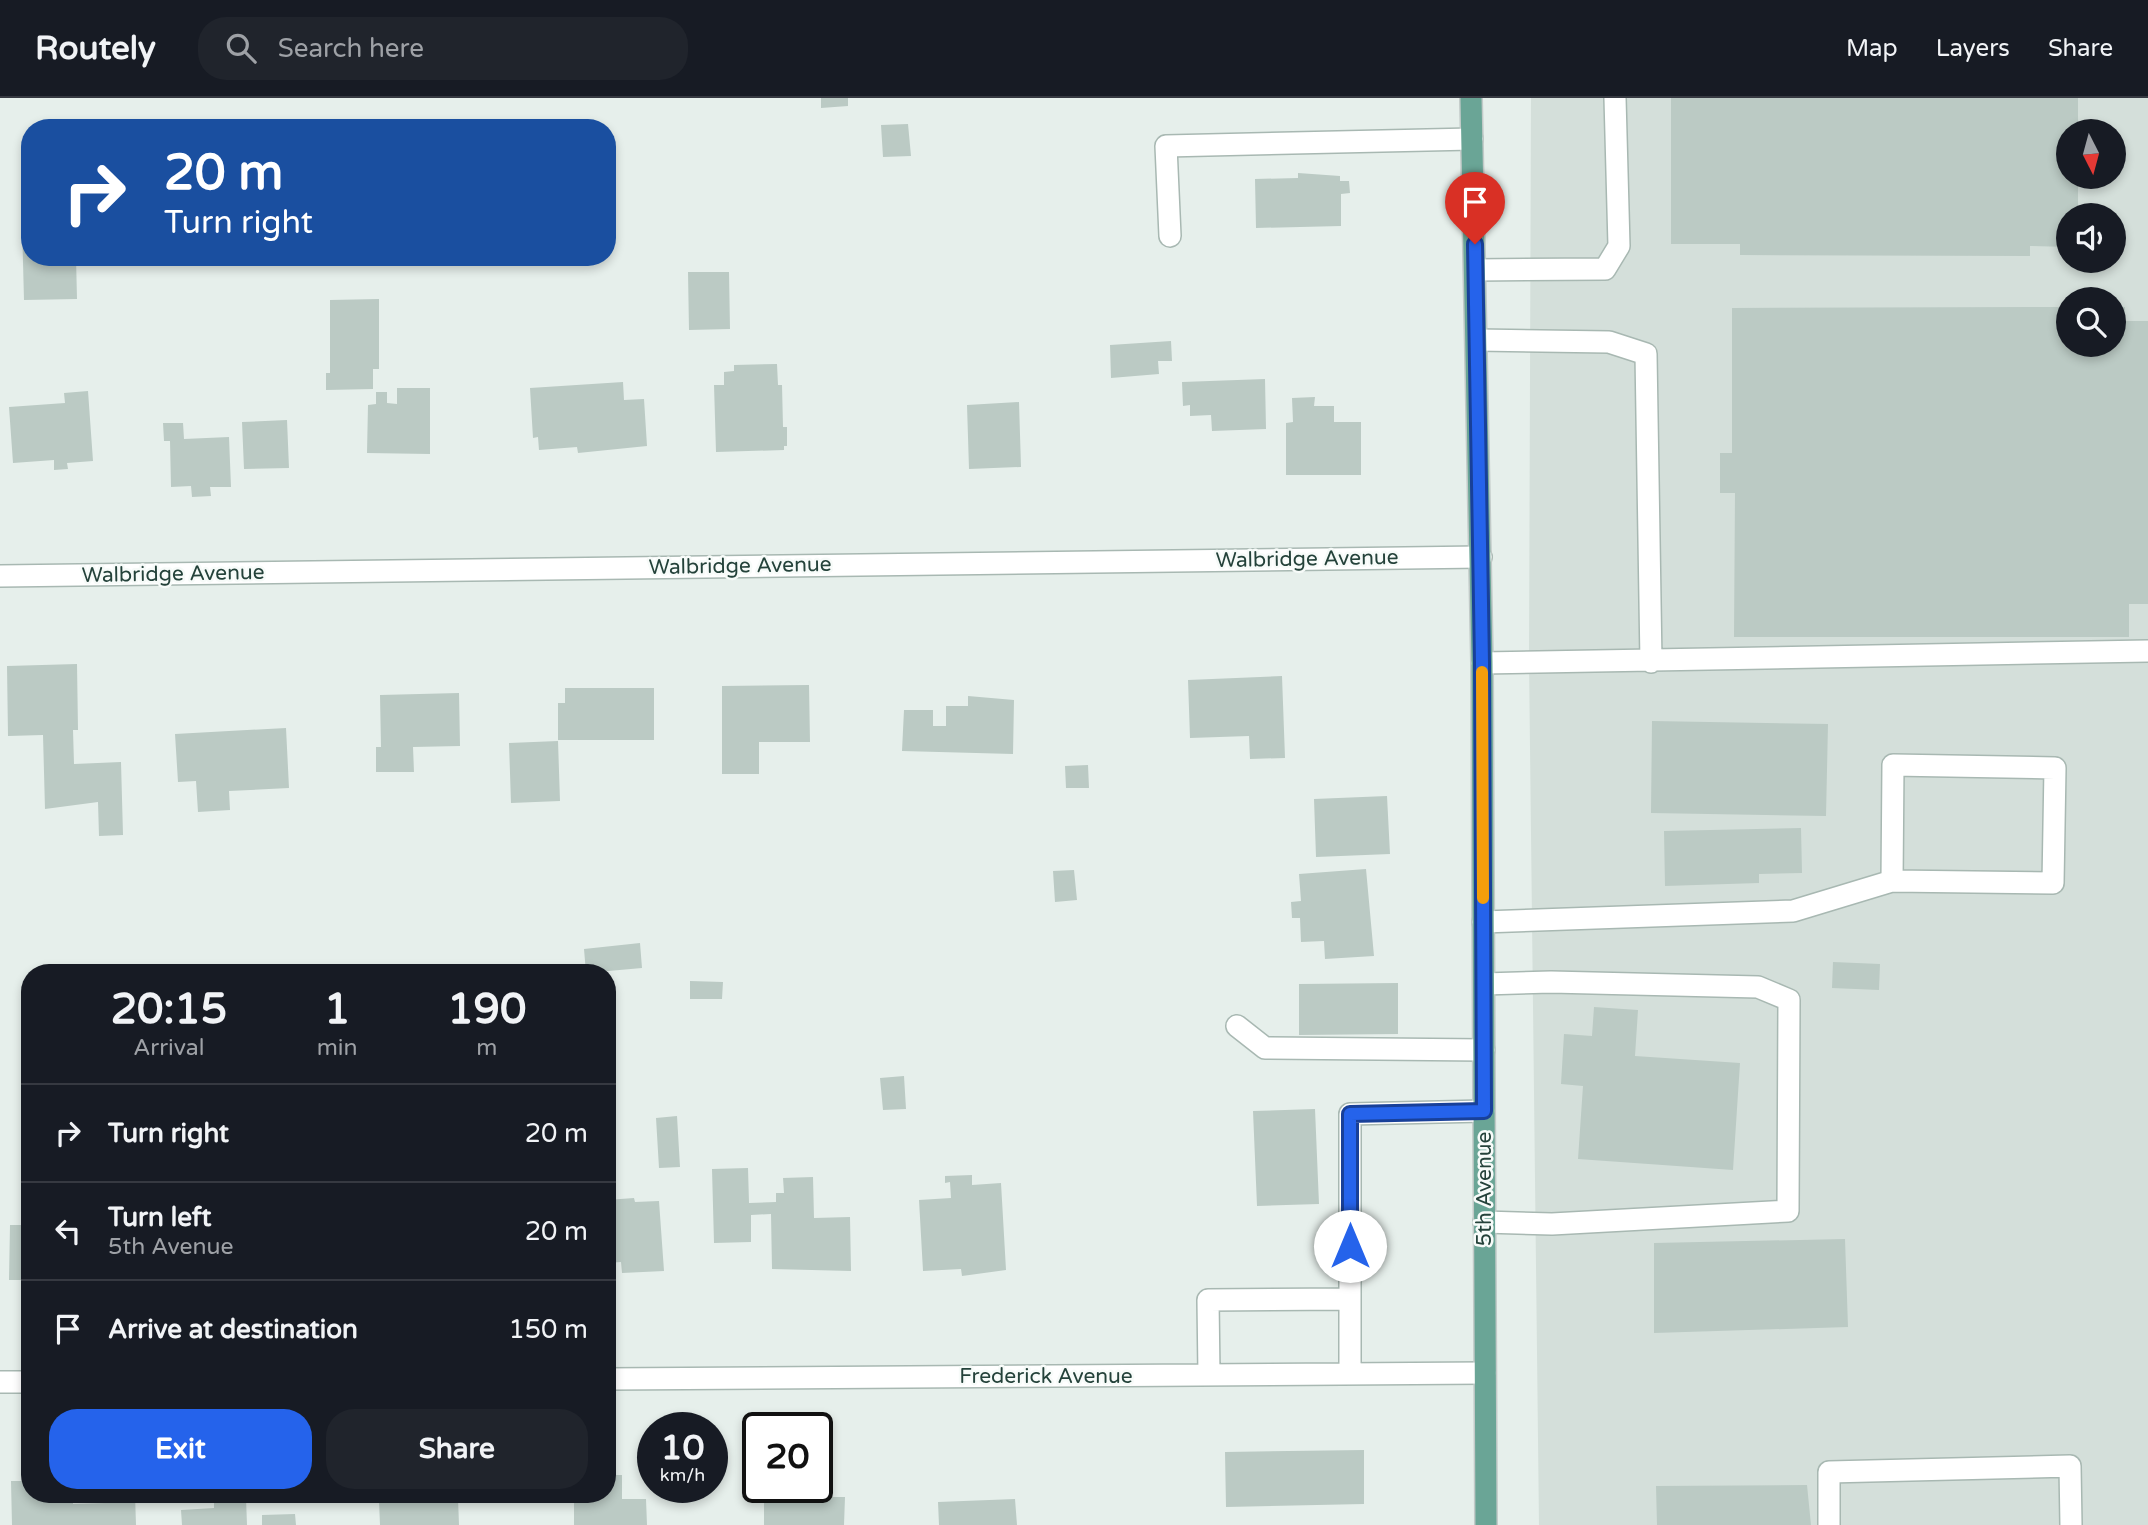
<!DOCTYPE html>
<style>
:root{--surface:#171b24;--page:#20242c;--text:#f1f3f6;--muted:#9ea1a6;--line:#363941;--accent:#2563eb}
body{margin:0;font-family:"Varela Round",sans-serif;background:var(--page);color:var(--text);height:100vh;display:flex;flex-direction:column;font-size:26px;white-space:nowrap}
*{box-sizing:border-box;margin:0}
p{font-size:23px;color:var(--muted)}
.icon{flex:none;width:38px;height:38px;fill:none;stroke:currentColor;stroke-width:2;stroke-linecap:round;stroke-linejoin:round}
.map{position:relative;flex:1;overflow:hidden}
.drawer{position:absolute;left:21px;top:866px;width:595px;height:539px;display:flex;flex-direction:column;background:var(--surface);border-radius:28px;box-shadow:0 4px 10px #0003}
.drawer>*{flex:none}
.top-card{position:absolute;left:21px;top:21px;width:595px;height:147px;border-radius:28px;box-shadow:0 4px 10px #0003;background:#1a4fa0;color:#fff;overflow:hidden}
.needle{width:46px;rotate:174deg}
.controls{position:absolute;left:2056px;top:21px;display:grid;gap:14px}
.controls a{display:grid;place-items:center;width:70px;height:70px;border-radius:50%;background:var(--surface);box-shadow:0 4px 10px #0003;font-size:35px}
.speed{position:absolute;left:637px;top:1314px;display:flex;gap:14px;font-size:35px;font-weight:700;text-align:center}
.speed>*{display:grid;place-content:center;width:91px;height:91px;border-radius:50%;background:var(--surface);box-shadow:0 4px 10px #0003;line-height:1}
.speed small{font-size:18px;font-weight:400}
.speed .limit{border:4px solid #111;border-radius:10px;background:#fff;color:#111}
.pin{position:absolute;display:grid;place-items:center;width:60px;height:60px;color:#fff;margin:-72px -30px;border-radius:50% 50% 50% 0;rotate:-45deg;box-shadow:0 0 7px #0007}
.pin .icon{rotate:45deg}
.me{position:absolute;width:77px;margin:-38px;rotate:0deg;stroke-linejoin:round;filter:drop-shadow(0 0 5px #0008)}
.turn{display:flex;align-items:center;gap:24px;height:147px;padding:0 28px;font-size:32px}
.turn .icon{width:91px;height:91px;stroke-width:2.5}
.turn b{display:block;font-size:49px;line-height:60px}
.eta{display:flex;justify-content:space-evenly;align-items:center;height:119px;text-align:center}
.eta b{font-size:42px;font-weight:700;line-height:49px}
.action{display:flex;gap:14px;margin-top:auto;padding:14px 28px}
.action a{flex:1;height:80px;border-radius:28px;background:var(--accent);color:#fff;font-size:28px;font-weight:700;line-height:80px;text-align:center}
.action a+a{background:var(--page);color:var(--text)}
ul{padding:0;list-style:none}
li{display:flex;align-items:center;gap:21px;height:98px;padding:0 28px;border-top:2px solid var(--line)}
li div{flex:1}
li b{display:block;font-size:26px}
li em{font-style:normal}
header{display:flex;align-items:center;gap:42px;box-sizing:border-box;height:98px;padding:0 35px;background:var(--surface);border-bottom:2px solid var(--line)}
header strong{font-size:33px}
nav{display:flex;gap:38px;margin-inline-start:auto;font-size:24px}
.search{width:490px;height:63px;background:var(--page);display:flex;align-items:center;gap:18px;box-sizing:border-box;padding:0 24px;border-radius:28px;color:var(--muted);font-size:26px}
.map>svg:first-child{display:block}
</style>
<header>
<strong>Routely</strong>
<div class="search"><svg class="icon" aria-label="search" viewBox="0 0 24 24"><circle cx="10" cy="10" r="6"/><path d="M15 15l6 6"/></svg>Search here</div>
<nav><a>Map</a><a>Layers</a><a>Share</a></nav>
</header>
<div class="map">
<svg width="2148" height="1427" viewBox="0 0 2148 1427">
<rect width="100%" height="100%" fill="#e6efeb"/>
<path fill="#d4dfda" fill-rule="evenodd" d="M1531,0H2148V1427H1539L1529,562ZM2068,33H2114V79H2068ZM2068,117H2114V163H2068ZM2068,201H2114V247H2068Z"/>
<path fill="#bbcac4" d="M821,0H848V8L821,10Z
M1671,0H2078V33H2068V79H2078V117H2068V149L2030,148V158L1740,157V146H1671Z
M908,26L911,58L883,59L881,27Z
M1298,75L1340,78V83H1349L1350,95L1341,96V128L1256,130L1255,81L1298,80Z
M22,126H30V159H76L77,201L24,202Z
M688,174H729L730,231L689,232Z
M379,201V271H373V291L326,292V275H330V202Z
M2068,209V247H2114V209H2125V223H2148V506H2129V539H1734L1735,395H1720V355H1732V210Z
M1171,243L1172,263H1158L1159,276L1111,280L1110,247Z
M777,266L778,287H782L783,329H787V348H784V352L716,354L714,287H724V274L734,273V267Z
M1265,281L1266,331L1212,333L1211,317L1190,318V307L1183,308L1182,284Z
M623,284L624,302L644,301L647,348L578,355L577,349L539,352L538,339L533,340L530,290Z
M397,290H430V356L367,355L368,307L376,306V294H387V305L397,306Z
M88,293L93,363L67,365L68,371L54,372V362L13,365L9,309L65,305L64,295Z
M1315,299L1314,308H1334V324H1361V377H1286V325L1293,324L1292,300Z
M1019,304L1021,369L969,371L967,307Z
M287,322L289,370L244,371L242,324Z
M163,325H183L184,341L229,339L231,389H210L211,398L192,399L191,388L171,389L170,343H164Z
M77,566L78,632H73L74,666L121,664L123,737L99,738L98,704L45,711L43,637L8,638L7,568Z
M1282,578L1285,660L1250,661L1249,638L1190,640L1188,582Z
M809,587L810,644H759V676H722V588Z
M565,590H654V642H558V605H565Z
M459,595L460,648L413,649L414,674H376V649H381L380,597Z
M968,598L1014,602L1013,656L902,653L904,612H933V628H946V608H968Z
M1652,623L1828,626L1826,718L1651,715Z
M286,630L289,690L229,693L230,712L198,714L196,683L178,684L175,636Z
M558,643L560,703L511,705L509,645Z
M1088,667L1089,690H1066L1065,668Z
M1387,698L1390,756L1316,759L1314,701Z
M1801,730L1802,775L1759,776V785L1665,788L1664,733Z
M1366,771L1374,858L1325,861L1324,843L1301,844L1300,820H1292L1291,804L1301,803L1299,776Z
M1074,772L1077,802L1055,804L1053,773Z
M640,845L642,870L586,875L584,851Z
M1833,864L1880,866L1879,892L1832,890Z
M690,883L723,884L722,901H690Z
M1398,885V936L1299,937V886Z
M1594,909L1638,912L1635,958L1740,965L1733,1072L1578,1061L1583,988L1561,986L1564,936L1592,938Z
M904,978L906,1011L883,1012L880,980Z
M1315,1011L1319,1106L1257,1108L1253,1013Z
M677,1018L680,1069L659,1070L656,1020Z
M748,1070L749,1105L776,1104V1095H784L783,1080L813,1079L814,1120L850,1119L851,1173L772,1171L771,1116L751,1117V1144L714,1145L712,1071Z
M972,1077V1087L1001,1085L1006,1172L962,1178L961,1171L923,1173L919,1102L951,1100L950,1084L945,1085V1078Z
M634,1100L635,1104L659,1103L664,1173L622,1175L621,1164L607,1165V1102Z
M10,1127H30V1182H9Z
M1845,1141L1848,1229L1654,1235V1145Z
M1364,1352V1406L1226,1409L1225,1354Z
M607,1377H622V1401H646L647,1427H574V1396H607Z
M11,1383H30V1396H73V1406L105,1405V1396H135L136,1427H12Z
M1807,1387L1811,1427H1657L1656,1388Z
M764,1394H801V1399H845L844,1427H764Z
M246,1400L247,1427H182L181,1412L214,1410V1402Z
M458,1400L459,1427H380L379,1403Z
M1015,1401L1017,1427H939L938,1404Z
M295,1416L296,1427H262V1417Z"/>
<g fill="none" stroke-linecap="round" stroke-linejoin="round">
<g stroke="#a8b8b2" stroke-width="24">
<path id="minor" d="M1170,138L1166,48L1472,41
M1475,172L1605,171L1619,148L1615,0
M1477,242L1609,244L1646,256L1651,564
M0,478L1481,459
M1482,565L2148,553
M1483,824L1793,813L1892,783L2053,785L2055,670L1893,667L1892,783
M1484,886L1551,884L1758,889L1789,902L1788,1113L1552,1126L1484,1124
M1237,928L1265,950L1484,952
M1350,1276V1016L1484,1013
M1209,1277L1208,1202L1350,1201
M607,1281L1485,1275
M0,1284H30
M1829,1427V1374L2070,1368L2071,1427"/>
</g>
<g stroke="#c2cac8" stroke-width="24">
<path id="major" d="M1471,0L1482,565L1486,1427"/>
</g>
<use href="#minor" stroke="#fff" stroke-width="21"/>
<use href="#major" stroke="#6aa596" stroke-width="21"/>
</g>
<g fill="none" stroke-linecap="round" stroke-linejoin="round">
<g stroke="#184099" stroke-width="18">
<path id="route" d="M1350,1148V1016L1484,1013L1482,565L1475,146"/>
</g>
<use href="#route" stroke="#2563eb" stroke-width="12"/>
<path stroke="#f59e0b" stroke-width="12" d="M1482,574L1483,800"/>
</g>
<g text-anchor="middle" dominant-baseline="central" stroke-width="5" stroke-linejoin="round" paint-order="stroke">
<g font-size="21" fill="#24423a" stroke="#f7fbf9">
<text transform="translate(1307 461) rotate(-1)">Walbridge Avenue</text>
<text transform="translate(740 468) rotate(-1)">Walbridge Avenue</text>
<text transform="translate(173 476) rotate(-1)">Walbridge Avenue</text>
<text transform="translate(1484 1091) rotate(-90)">5th Avenue</text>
<text x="1046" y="1278">Frederick Avenue</text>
</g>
</g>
</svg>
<div class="controls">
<a><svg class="needle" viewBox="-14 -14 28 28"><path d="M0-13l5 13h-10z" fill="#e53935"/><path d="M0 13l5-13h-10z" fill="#9ea1a6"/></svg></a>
<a><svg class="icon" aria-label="sound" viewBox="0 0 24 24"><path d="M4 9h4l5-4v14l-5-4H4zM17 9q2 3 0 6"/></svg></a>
<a><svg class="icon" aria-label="search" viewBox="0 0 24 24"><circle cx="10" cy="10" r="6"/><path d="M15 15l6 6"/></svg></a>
</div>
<div class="speed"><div>10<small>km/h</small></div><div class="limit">20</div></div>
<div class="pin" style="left:1475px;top:146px;background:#d93025"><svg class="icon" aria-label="arrive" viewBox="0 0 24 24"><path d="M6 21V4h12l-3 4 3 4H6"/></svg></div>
<svg class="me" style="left:1350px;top:1148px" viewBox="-20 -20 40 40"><circle r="19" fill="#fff"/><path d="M0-13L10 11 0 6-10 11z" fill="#2563eb"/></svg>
<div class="top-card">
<div class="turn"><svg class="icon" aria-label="right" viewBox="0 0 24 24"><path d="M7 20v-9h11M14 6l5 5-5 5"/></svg><div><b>20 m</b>Turn right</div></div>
</div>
<section class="drawer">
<div class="eta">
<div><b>20:15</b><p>Arrival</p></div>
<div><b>1</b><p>min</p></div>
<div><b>190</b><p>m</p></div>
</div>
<ul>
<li><svg class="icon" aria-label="right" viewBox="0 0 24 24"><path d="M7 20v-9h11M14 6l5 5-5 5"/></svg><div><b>Turn right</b></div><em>20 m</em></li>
<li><svg class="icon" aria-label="left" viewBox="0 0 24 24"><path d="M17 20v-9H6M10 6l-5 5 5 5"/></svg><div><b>Turn left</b><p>5th Avenue</p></div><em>20 m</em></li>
<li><svg class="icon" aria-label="arrive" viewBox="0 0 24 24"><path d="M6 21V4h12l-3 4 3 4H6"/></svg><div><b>Arrive at destination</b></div><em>150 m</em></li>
</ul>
<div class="action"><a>Exit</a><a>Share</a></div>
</section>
</div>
